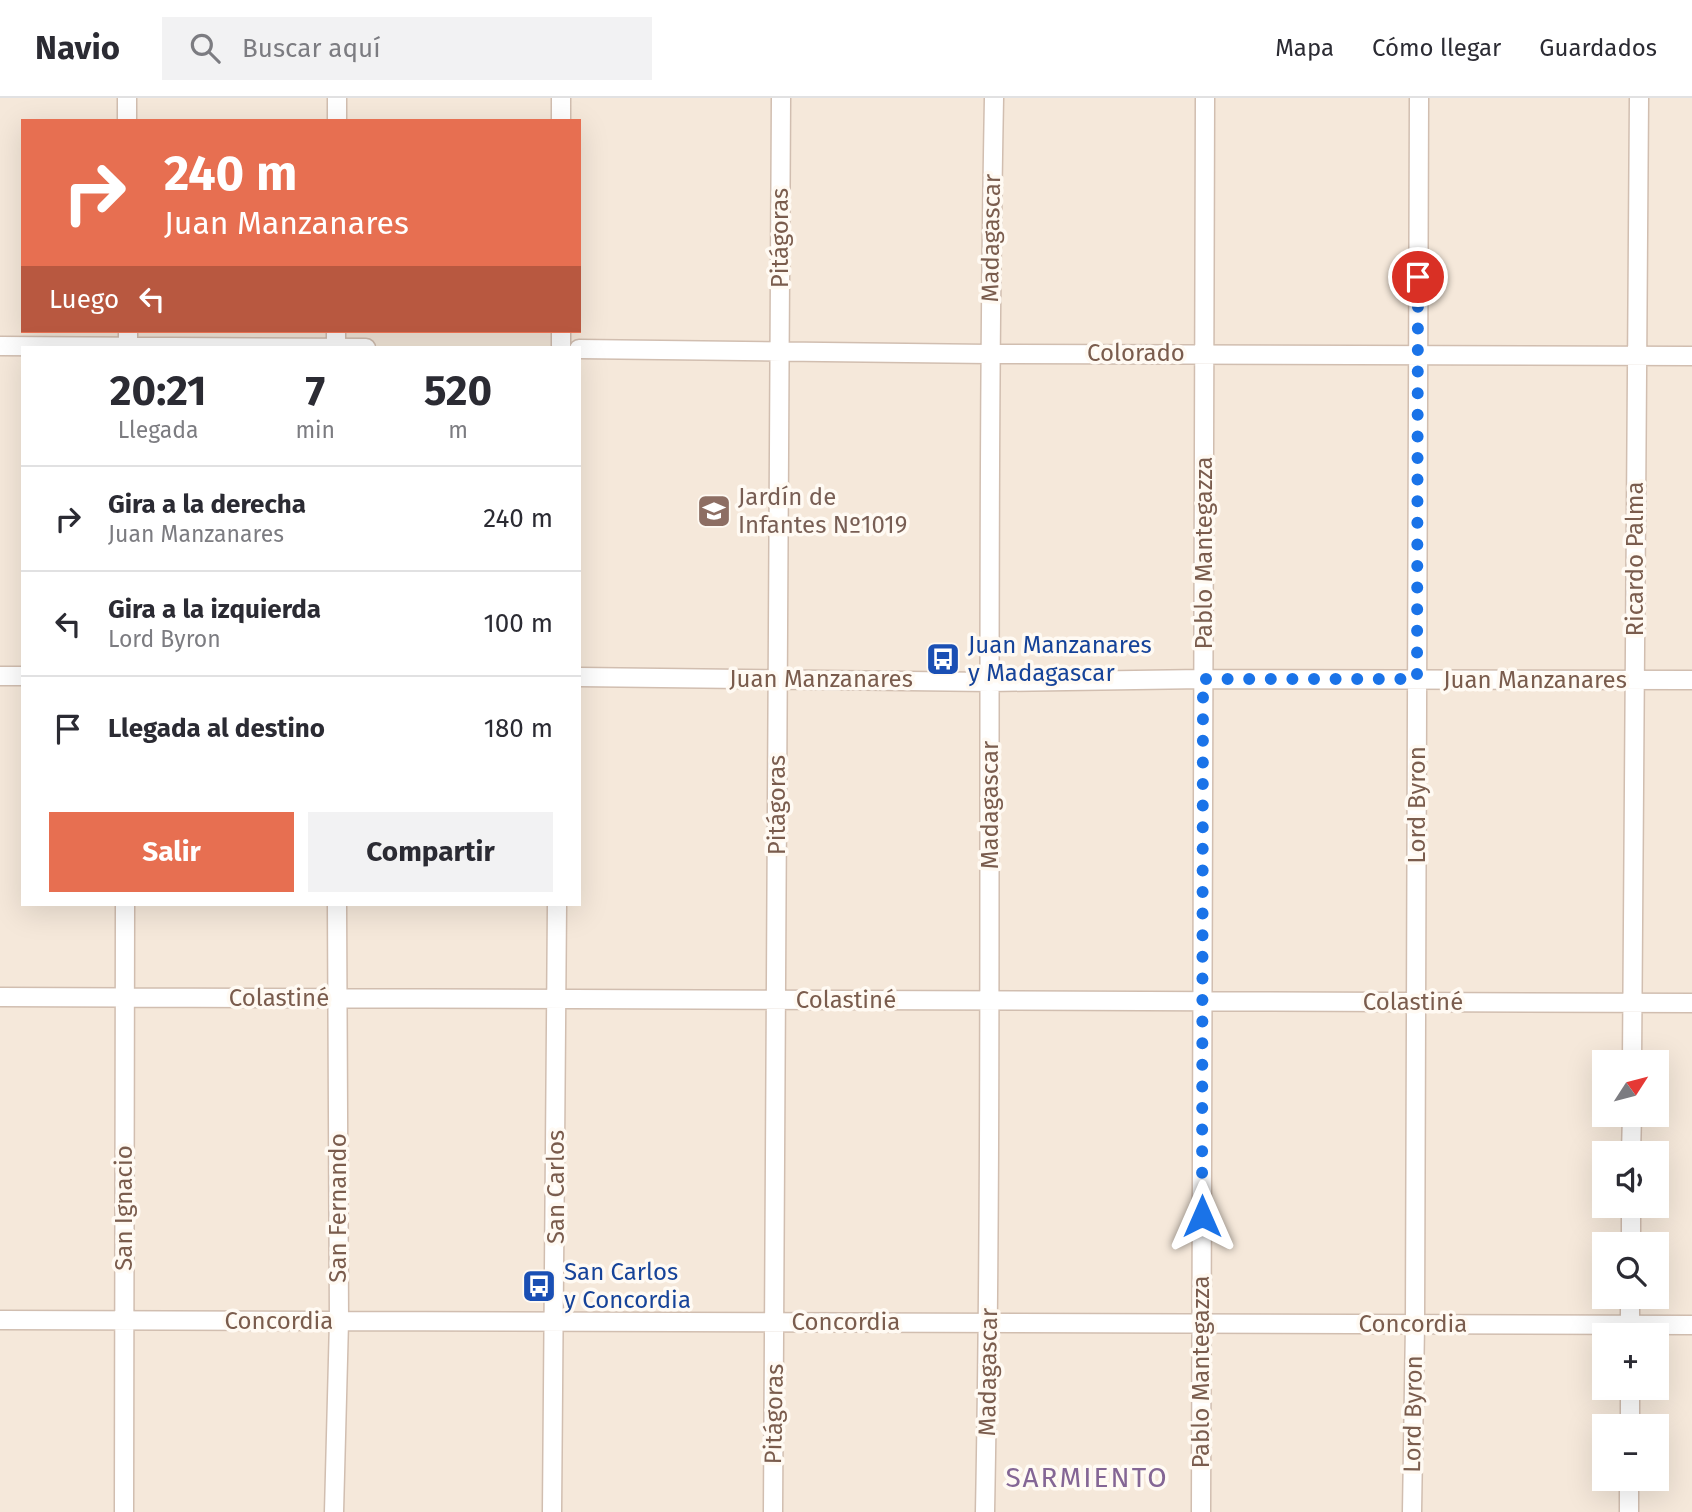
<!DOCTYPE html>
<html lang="es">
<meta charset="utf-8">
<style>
:root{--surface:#fff;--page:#f2f2f3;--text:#2b2b33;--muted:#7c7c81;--line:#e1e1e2;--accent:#e76f51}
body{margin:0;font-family:"Fira Sans",sans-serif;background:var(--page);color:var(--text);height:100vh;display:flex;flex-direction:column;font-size:26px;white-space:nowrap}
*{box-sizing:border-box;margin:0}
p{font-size:23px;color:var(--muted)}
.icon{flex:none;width:38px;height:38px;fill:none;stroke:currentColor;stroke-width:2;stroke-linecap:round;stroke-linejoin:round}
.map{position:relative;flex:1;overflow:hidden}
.drawer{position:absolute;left:21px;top:248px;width:560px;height:560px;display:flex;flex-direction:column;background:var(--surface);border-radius:0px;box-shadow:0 7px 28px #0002}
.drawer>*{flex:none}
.top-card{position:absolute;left:21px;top:21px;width:560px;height:214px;border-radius:0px;box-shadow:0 7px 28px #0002;background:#e76f51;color:#fff;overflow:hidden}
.needle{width:46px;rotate:54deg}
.buttons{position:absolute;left:1592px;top:952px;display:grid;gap:14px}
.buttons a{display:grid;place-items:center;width:77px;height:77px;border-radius:0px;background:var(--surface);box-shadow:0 7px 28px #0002;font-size:35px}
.pin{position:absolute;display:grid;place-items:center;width:60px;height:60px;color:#fff;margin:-30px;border:4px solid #fff;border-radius:50%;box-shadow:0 2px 7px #0007}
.me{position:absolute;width:77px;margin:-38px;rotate:0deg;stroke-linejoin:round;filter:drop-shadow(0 0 5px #0008)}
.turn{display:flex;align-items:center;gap:24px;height:147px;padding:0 28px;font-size:32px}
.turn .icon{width:91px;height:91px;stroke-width:2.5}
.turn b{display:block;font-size:49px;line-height:60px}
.then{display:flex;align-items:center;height:66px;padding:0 28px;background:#0003;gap:14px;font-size:26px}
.eta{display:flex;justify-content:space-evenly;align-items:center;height:119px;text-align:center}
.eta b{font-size:42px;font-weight:700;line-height:49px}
.primary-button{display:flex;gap:14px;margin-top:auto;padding:14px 28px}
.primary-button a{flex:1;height:80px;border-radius:0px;background:var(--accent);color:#fff;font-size:28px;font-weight:700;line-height:80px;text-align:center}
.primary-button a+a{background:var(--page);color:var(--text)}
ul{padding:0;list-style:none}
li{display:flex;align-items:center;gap:21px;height:105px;padding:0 28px;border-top:2px solid var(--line)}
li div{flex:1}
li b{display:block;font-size:26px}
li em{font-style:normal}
header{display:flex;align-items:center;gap:42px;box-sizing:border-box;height:98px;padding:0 35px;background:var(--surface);border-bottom:2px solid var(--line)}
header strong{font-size:33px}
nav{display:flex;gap:38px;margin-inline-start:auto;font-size:24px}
.search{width:490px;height:63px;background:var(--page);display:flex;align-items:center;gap:18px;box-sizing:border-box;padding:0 24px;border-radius:0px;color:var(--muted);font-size:26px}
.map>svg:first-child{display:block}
</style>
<header>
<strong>Navio</strong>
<div class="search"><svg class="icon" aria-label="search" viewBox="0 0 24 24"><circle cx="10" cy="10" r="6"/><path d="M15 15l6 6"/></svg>Buscar aquí</div>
<nav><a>Mapa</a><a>Cómo llegar</a><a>Guardados</a></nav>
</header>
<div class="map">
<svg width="1692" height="1414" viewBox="0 0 1692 1414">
<rect width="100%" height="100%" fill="#fdf6ec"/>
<path fill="#f5e8da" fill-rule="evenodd" d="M0,0H1692V1414H0ZM23,23H579V233H23ZM23,250H579V807H23ZM1605,964H1657V1017H1605ZM1605,1055H1657V1108H1605ZM1605,1146H1657V1199H1605ZM1605,1237H1657V1290H1605ZM1605,1328H1657V1381H1605Z"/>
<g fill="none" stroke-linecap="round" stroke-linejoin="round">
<g stroke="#d1beb0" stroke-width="21">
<path id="minor" d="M127,0V23
M337,23V0
M561,23V0
M128,233V250
M0,248L366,250
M336,250V233
M561,250V233
M579,251L989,256L1692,258
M0,578H23
M579,579L990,584L1203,581L1692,582
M0,899L1692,905
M1632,964L1639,0
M1631,1055L1632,1017
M1631,1146V1108
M0,1222L1692,1227
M1630,1237V1199
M1630,1328V1290
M124,1414L125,807
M334,1414L339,1223L337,807
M552,1414L557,807
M773,1414L781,0
M985,1414C994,943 985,471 994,0
M1201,1414L1205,0
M1412,1414L1415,1226L1419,0
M1629,1414V1381"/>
</g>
<use href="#minor" stroke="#fff" stroke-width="18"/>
</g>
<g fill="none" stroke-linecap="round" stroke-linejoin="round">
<path stroke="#1a73e8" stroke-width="12" stroke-dasharray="0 21.6" d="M1202,1118L1203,581H1417L1418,179"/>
</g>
<defs>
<g id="school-square" transform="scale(1.75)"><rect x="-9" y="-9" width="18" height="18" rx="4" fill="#8d6e63" stroke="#fffaf3"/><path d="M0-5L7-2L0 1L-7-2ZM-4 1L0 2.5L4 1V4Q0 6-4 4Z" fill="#fff"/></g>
<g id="bus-square" transform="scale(1.75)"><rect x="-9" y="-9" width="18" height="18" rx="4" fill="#1a4fb4" stroke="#fffaf3"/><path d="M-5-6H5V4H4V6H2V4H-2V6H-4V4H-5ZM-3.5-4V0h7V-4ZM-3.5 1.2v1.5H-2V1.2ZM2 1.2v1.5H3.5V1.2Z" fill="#fff"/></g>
</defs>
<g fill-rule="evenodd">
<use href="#school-square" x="714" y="413"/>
<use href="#bus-square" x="943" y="561"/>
<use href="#bus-square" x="539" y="1188"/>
</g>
<g text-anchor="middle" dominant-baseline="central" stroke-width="7" stroke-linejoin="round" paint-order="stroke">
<g font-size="24" fill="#7a5c4d" stroke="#fffaf3">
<text transform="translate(780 140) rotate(-90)">Pitágoras</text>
<text transform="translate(991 140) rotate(-89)">Madagascar</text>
<text x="1136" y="255">Colorado</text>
<text transform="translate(1204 455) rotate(-90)">Pablo Mantegazza</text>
<text transform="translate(1635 461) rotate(-90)">Ricardo Palma</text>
<text x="821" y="581">Juan Manzanares</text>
<text x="1535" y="582">Juan Manzanares</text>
<text transform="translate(777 707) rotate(-90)">Pitágoras</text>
<text transform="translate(990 707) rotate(-90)">Madagascar</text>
<text transform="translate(1417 707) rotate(-90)">Lord Byron</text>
<text x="279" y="900">Colastiné</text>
<text x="846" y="902">Colastiné</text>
<text x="1413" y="904">Colastiné</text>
<text transform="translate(556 1089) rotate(-90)">San Carlos</text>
<text transform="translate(124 1110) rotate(-90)">San Ignacio</text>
<text transform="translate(338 1110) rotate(-90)">San Fernando</text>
<text x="279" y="1223">Concordia</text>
<text x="846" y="1224">Concordia</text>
<text x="1413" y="1226">Concordia</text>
<text transform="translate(988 1274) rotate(-89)">Madagascar</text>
<text transform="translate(1201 1274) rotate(-90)">Pablo Mantegazza</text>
<text transform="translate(774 1316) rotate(-89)">Pitágoras</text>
<text transform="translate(1413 1316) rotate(-89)">Lord Byron</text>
</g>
<g font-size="24" fill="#785e54" stroke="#fffaf3" text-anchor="start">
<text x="738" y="399">Jardín de<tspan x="738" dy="28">Infantes Nº1019</tspan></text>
</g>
<g font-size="24" fill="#164399" stroke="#fffaf3" text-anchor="start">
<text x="968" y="547">Juan Manzanares<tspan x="968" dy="28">y Madagascar</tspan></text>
<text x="564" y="1174">San Carlos<tspan x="564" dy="28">y Concordia</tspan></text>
</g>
<g font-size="28" letter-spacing="2" fill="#846695" stroke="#fffaf3">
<text x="1087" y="1379">SARMIENTO</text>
</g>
</g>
</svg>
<div class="buttons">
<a><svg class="needle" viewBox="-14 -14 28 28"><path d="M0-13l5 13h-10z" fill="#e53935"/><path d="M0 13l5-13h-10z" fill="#7c7c81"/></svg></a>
<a><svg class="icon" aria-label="sound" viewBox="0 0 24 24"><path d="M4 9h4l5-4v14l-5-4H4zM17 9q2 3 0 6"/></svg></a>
<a><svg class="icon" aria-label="search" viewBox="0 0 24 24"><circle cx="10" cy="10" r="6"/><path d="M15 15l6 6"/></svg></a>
<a>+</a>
<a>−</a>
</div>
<div class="pin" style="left:1418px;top:179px;background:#d93025"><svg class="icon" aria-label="arrive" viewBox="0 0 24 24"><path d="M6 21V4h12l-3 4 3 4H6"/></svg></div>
<svg class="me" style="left:1202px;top:1118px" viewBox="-20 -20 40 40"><path d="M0-17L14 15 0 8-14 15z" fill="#1a73e8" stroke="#fff" stroke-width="4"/></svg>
<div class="top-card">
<div class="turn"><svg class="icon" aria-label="right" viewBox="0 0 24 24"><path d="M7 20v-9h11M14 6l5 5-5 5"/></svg><div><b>240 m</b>Juan Manzanares</div></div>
<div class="then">Luego<svg class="icon" aria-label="left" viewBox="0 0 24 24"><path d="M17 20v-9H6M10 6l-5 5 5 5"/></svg></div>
</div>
<section class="drawer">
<div class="eta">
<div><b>20:21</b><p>Llegada</p></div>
<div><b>7</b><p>min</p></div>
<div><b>520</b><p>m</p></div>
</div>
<ul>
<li><svg class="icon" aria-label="right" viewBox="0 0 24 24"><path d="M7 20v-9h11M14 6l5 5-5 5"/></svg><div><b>Gira a la derecha</b><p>Juan Manzanares</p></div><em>240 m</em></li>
<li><svg class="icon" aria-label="left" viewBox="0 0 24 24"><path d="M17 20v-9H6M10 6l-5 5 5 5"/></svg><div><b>Gira a la izquierda</b><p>Lord Byron</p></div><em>100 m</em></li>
<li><svg class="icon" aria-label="arrive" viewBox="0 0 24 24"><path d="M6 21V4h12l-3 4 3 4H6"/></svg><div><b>Llegada al destino</b></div><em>180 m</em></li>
</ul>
<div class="primary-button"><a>Salir</a><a>Compartir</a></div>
</section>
</div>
